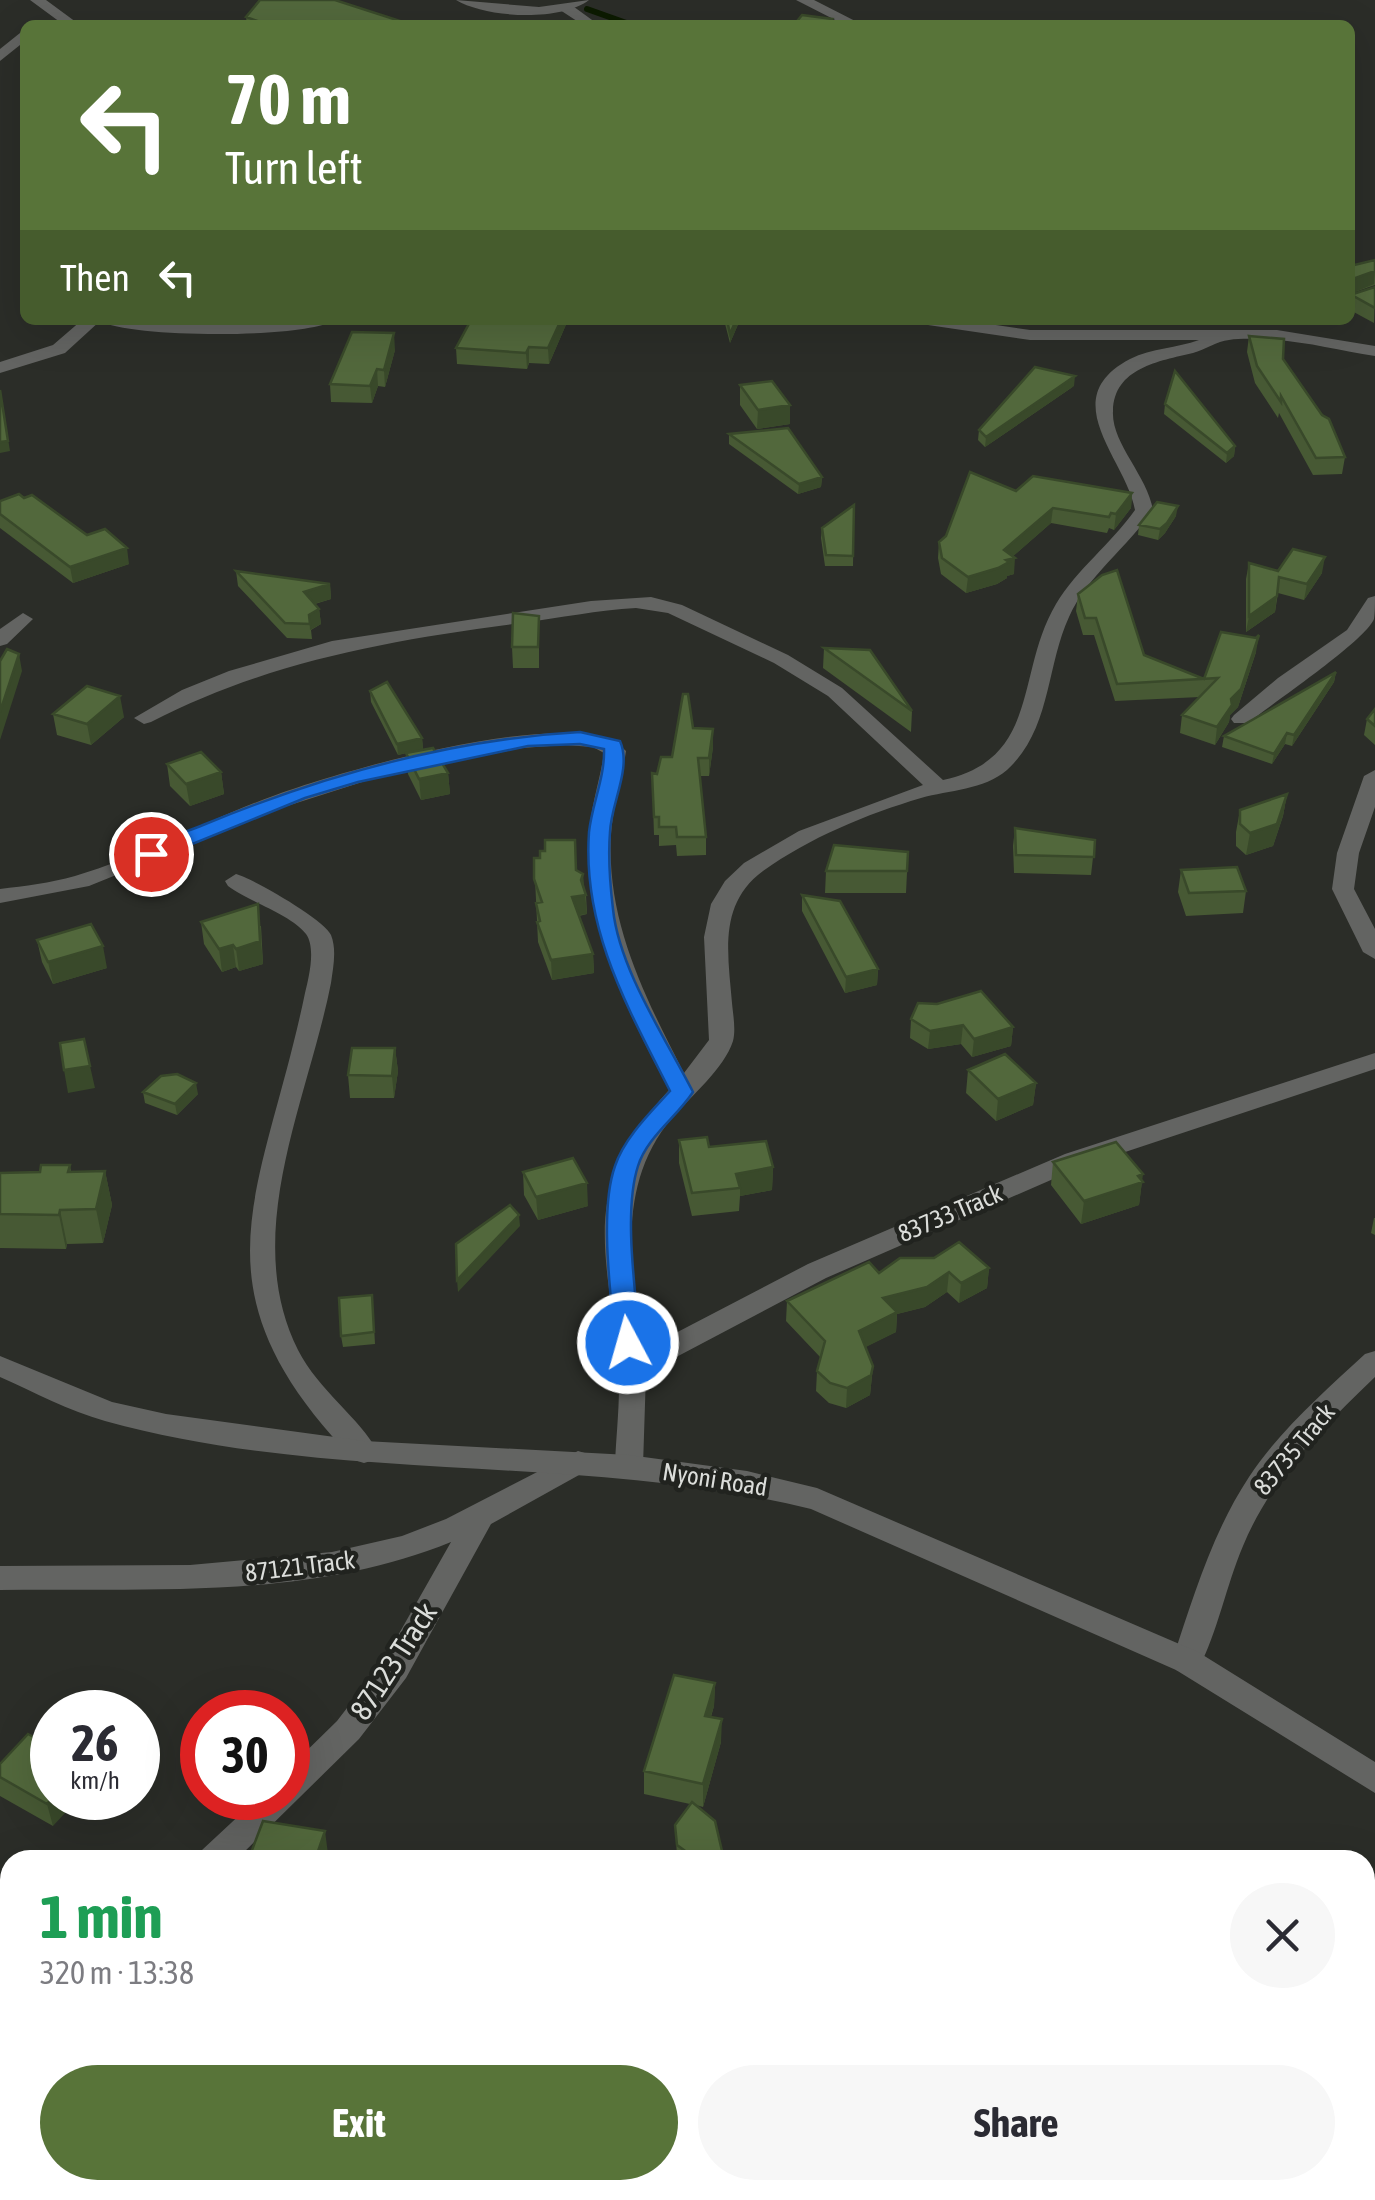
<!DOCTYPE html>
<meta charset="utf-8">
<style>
:root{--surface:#fff;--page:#f7f7f7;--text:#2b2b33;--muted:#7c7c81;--accent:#587439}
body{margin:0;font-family:"Asap Condensed",sans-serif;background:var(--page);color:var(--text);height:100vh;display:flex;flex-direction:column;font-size:38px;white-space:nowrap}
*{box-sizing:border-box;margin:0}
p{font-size:32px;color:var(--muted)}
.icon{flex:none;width:55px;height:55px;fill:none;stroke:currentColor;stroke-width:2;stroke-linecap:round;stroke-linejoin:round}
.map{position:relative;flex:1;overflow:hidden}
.side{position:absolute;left:0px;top:1850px;width:1375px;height:350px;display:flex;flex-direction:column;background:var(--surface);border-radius:30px 30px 0 0;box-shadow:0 10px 40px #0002}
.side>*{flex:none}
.banner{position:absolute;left:20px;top:20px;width:1335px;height:305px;border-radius:15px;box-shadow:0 10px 40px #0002;background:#587439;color:#fff;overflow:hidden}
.speed{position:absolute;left:30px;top:1690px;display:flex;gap:20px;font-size:50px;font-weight:700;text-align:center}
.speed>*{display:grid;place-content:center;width:130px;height:130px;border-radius:50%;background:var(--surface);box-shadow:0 10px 40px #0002;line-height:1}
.speed small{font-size:25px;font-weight:400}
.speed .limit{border:15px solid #d22;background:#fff;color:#111}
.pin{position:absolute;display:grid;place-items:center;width:85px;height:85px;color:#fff;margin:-42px;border:5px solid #fff;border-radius:50%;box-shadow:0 2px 10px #0007}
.me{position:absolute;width:110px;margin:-55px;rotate:354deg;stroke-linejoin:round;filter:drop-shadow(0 0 8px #0008)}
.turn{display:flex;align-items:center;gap:35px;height:210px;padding:0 40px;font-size:45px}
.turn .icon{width:130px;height:130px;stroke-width:2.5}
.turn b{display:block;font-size:70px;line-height:85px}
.then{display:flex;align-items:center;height:95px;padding:0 40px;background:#0003;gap:20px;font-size:38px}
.round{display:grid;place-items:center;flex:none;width:105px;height:105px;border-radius:52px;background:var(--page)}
.overview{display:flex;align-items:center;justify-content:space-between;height:170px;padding:0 40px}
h1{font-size:60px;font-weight:700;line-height:75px;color:#1e9e55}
.primary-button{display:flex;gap:20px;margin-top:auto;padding:20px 40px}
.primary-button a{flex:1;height:115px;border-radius:60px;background:var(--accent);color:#fff;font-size:40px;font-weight:700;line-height:115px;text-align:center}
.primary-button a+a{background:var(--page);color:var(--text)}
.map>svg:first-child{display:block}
</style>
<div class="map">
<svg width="1375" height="2200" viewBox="0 0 1375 2200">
<rect width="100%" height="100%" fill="#2b2d28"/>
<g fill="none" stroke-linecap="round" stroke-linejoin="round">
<path stroke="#0c1a00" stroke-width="6" d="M587,9L632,25"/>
<path fill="#636462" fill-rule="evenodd" d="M30,0H46L80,25H64Z
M796,0H814L863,25H845Z
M560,4H570L599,25H583L560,10Z
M25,29V41L0,61V49Z
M82,320L217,324L334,320C308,339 128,338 100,321L65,353L0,373V362L53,345Z
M920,320H962L1030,330H1277L1375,346V356C1342,351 1308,342 1275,340C1261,339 1243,338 1229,340C1217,341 1205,350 1193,353C1159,361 1114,368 1113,411C1111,443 1147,475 1153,510C1128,547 1087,576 1069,617C1046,667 1051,730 1007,770C984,790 949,790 921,798C867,814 809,838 763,871C718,904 728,954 732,1003C733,1014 736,1030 733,1041C724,1069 691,1096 672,1118C616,1184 630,1270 643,1350L808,1264L1065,1154L1375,1053V1069L1083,1166L826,1278L646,1373L643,1466L639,1474L629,1477L619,1474L615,1466C616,1433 621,1398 618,1365C607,1245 578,1190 669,1090C627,1010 584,930 589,837C590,808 600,781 604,753L593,747L565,745L522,748L381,776L284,807L89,886L0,903V889C25,886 50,883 75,876C144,856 206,820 273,796C334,773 580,700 626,751C622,779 613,806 611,834C606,922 645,997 684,1073L709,1040L704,937L711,904L725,881L744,863L799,831L923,785L828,696L774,663L668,613L636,608C598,610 560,618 521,623C391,640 269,661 151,722L144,724L134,718L182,690L229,671L332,641L591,601L651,597L682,605L788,655L842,688L943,780C1041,759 1015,673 1056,604C1077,569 1111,544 1135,510C1126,459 1054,399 1130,359C1152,348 1177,348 1199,340H1030L928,325Z
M1375,596C1375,603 1375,613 1374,619C1365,641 1273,703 1248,723H1234L1231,719L1234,715L1278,678L1347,630L1368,598Z
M23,613L33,619L7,644L0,646V629Z
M1375,770V807L1359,853L1354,889L1375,929V959L1363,952L1332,889L1337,853L1364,776Z
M236,874C252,878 325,920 331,935C337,950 333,968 331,983C308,1100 240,1234 298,1350C319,1391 359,1417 378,1452L374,1460L364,1463L354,1460C185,1285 263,1196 305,993C309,977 316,948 306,934C292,915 248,901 228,886L225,881Z
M1375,1351V1377C1322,1428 1271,1478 1243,1546C1226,1586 1218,1631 1198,1670L1187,1674L1176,1670L1172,1661C1193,1598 1212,1533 1249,1477C1280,1430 1324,1392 1365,1354Z
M578,1451L588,1454L592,1462L588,1470L491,1524L406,1678L359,1739L236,1860H197L202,1850L258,1798H288V1769L337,1721L384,1660L451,1542C309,1600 151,1588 0,1590V1566L190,1565L332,1552L402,1536L446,1519Z
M10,2024V2062L0,2066V2028Z"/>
<path fill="#636462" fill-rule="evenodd" d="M456,0L539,7L589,0C560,22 486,18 456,0Z
M0,1356L112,1402L166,1414L364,1441L629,1455L747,1471L817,1488L1198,1652L1375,1762V1793L1176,1670L811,1509C579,1452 335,1485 105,1421C69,1411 34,1392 0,1377Z"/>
</g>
<path fill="#475934" d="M246,17L400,21V25H247Z
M1375,260V285L1352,293L1353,294L1375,287L1374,323L1350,310V266Z
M471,320H568L549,364L529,363L527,369L457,364L456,348Z
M724,320H740L730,343Z
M1249,336L1283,359L1345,457L1342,474L1313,475L1279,413L1278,418L1255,383L1247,352Z
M395,350L385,387L378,386L372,403L331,402L330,384Z
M740,385L790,405V424L757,429L740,405Z
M1074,386L985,447L978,440L979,430Z
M1165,404L1235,446L1234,456L1226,463L1164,414Z
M729,434L822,477L821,487L798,494L729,444Z
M1016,491L1132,493L1131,508L1114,530L1109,528L1107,533L1051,523L1013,556L1014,574L1007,576V578L997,584L966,593L941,574L938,558L939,542Z
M0,501L129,564L73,583L0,528Z
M854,505L853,566H825L821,538L822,528Z
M1176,516L1165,533L1158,540L1138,535L1139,525Z
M1249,563L1278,571L1322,573L1304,600L1278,593L1275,612L1246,632V579Z
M236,571L330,584L331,599L315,604L319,609L321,624L311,630L312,639L287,638L238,586Z
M1078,594L1144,655L1204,679L1256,652L1238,707L1230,715L1229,722L1215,745L1180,733L1182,715L1200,697L1115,701L1094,635H1083L1076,611Z
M539,636V668H513L512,647Z
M824,648L912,711L911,732L823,668Z
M1336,672L1334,682L1292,746L1285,744L1272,764L1222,747L1224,736Z
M370,691L422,738L423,749L398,755L371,702Z
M1375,709V745L1364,735L1367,719Z
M53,714L124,717L91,745L57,735Z
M693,728L713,747L709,776H700L706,837V855L677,856L676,845L659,846V835H654L652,773L657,774L672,757Z
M406,753L448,773L450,794L421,800L408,774Z
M167,764L221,772L224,794L190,806L170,786Z
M1287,794L1283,816L1273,846L1246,855L1236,846V832L1240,810Z
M1015,828L1095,840L1091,875L1014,873L1013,846Z
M908,852L906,893H825L826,871Z
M534,858L576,870L586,895L587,914L579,916L593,954L594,973L552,980L538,942Z
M1181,870L1246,891L1243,913L1186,916L1178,892Z
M802,895L878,969L877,985L845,993L802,911Z
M201,922L261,926L263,964L239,971L236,967L222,972L204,944Z
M37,940L107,968L53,984L42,962Z
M911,1019L1013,1027L1011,1046L972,1057L961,1044L928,1049L910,1038Z
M395,1048L398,1071L394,1098H350L348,1075Z
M968,1070L1036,1083L1033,1105L996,1121L966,1093Z
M143,1092L198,1094L177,1115L145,1103Z
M679,1140L709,1147L773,1167L772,1190L740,1196L739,1211L692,1216L679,1163Z
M1053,1162L1142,1181L1139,1205L1081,1224L1051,1185Z
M70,1165L71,1172L105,1171L112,1205L103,1243L67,1244L66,1249L0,1248V1173L40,1172Z
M523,1172L588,1206L538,1220L524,1195Z
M1374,1218H1375V1235L1371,1233Z
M989,1268L987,1288L959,1303L947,1292L925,1307L897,1314L896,1332L865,1347L873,1366L870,1395L846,1408L829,1403L816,1391L817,1371L821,1358L786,1321L787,1301L879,1273Z
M373,1307L375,1344L343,1347L341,1336Z
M715,1683L714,1706L711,1717L721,1742L703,1807L696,1805L722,1851V1860H682L677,1856L675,1825L690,1804L644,1794V1771Z
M52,1747L53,1826L0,1796V1764Z
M67,2190H154L148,2200L136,2198L135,2200H60Z
M1150,2190H1186L1184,2199L1174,2200H1153Z"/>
<path fill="#39492a" d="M1375,271L1374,284L1350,294V280Z
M561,320H568L549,364L548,348Z
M736,320H740L730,343V334Z
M394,333L395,350L385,387L384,370Z
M529,347V363L527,369L526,353Z
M377,369L378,386L372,403L370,386Z
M1075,376L1074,386L985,447L986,437Z
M0,389L10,451L0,453Z
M790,405V424L757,429L758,410Z
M1235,446L1234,456L1226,463L1227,453Z
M822,477L821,487L798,494L799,484Z
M1132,493L1131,508L1114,530L1116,514Z
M1178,506L1176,516L1165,533L1158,540L1160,529Z
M1053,508L1051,523L1010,559L1015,558L1014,574L1007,576V578L997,584L966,593L968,577L1004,550Z
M127,548L129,564L73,583L70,567Z
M1325,557L1322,573L1304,600L1307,584Z
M330,584L331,599L306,606L304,592Z
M1277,596L1275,612L1246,632L1249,616Z
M319,609L321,624L310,630L309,615Z
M1259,635L1256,652L1238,707L1230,715L1229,722L1215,745L1217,727Z
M19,654L22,671L0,740V712Z
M1336,672L1334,682L1292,746L1294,735Z
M120,696L124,717L91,745L87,724Z
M713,729V747L709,776V758Z
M1287,733L1285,744L1272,764L1274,754Z
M422,738L423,749L398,755L397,744Z
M221,772L224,794L190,806L186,784Z
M448,773L450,794L421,800L419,779Z
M1287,794L1283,816L1273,846L1246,855L1250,833Z
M583,874L587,914L573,916L572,897Z
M258,904L263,964L239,971L236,949Z
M233,945L236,967L222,972L219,949Z
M103,946L107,968L53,984L48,962Z
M593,954L594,973L552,980L551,960Z
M878,969L877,985L845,993L846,977Z
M963,1025L961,1044L928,1049L930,1031Z
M1013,1027L1011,1046L972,1057L974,1039Z
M395,1048L398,1071L394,1098L392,1076Z
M90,1066L95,1088L68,1093L64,1070Z
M196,1083L198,1094L177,1115L175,1104Z
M1036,1083L1033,1105L996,1121L998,1099Z
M773,1167L772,1190L740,1196V1188L736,1174Z
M105,1171L112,1205L103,1243L96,1209Z
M1143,1174L1139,1205L1081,1224L1084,1201Z
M587,1183L588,1206L538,1220L536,1197Z
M60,1210L67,1244L66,1249L59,1215Z
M519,1215L520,1226L458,1292L457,1280Z
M989,1268L987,1288L959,1303L961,1283Z
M949,1272L947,1292L925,1307L897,1314L896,1332L858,1351L859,1331L883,1298Z
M873,1366L870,1395L846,1408L847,1388Z
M715,1683L714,1706L704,1738L705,1716Z
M722,1719L721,1742L703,1807V1784Z
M52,1798H79L53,1826L47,1804Z
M325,1831L328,1854L326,1860H315Z
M122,2190H134L136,2198L135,2200H115Z
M142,2190H154L148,2200H145Z"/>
<path fill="#52683c" stroke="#39492a" stroke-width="2.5" d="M260,0H335L400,21L392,25H269L246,17Z
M802,15L832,19L826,25H794Z
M1375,260V271L1350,280V266Z
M1375,287V308L1350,294V291L1353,294Z
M471,320H561L548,348L529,347L526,353L456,348Z
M727,320H736L730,334Z
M352,332L394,333L384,370L377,369L370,386L330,384Z
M1249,336L1284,339L1283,359L1322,415L1329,419L1345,457L1316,458L1281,396V402L1257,366Z
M1035,367L1075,376L986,437L979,430Z
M1175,371L1235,446L1227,453L1165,404Z
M772,381L790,405L758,410L740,385Z
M0,390L8,441L0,442Z
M788,428L822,477L799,484L729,434Z
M970,472L1016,491L1033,476L1132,493L1116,514L1111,513L1109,517L1053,508L1004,550L1015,558L1006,560L1009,562L998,568L968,577L942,558L939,542L946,536Z
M19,494L24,498L32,495L87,535L105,529L127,548L70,567L0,514V501Z
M1157,502L1178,506L1167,523L1160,529L1139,525Z
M854,505L853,556L826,555L822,528Z
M1293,549L1325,557L1307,584L1279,577L1277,596L1249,616V563L1278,571Z
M1117,570L1144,655L1204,679L1221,632L1256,638L1259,635L1241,689L1231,699L1232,705L1217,727L1182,715L1218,678L1117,684L1096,618H1085L1078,594L1102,575Z
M236,571L330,584L304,592L319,609L309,615L310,624L285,623Z
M513,613L539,616L538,647H512Z
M824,648L870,650L912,711Z
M7,649L19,654L0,712V661Z
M1336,672L1294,735L1287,733L1274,754L1224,736Z
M387,682L422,738L397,744L370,691Z
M87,686L120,696L87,724L53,714Z
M683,694H688L693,728L713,729L709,758H698L706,837H677L676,827H659V817H654L652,773L657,774L661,757H672Z
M1375,709V726L1367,719Z
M433,748L448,773L419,779L406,753Z
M201,752L221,772L186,784L167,764Z
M1287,794L1277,824L1250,833L1240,824V810Z
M1015,828L1095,840L1094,857L1016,855Z
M545,840H575L576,870L583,874L581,880L586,895L572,897L593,954L551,960L537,922L540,921L536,903L542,902L534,879V858H540V851H545Z
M834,845L908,852L907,871H826Z
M1237,867L1246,891L1189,893L1181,870Z
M802,895L840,901L878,969L846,977Z
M258,904L260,941L236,949L233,945L219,949L201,922Z
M91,924L103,946L48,962L37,940Z
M981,991L1013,1027L974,1039L963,1025L930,1031L911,1019L918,1003L937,1004Z
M84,1039L90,1066L64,1070L60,1043Z
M352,1048H395L392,1076L348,1075Z
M1005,1054L1036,1083L998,1099L968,1070Z
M177,1074L196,1083L175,1104L143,1092L161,1076Z
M707,1137L709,1147L766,1141L773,1167L736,1174L740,1188L692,1193L679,1140Z
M1116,1142L1143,1174L1138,1176L1143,1182L1084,1201L1053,1162Z
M573,1158L587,1183L536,1197L523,1172Z
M41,1165H70L68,1172L105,1171L96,1209L60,1210L59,1215L0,1214V1173L40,1172Z
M510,1205L519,1215L457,1280L456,1244Z
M959,1242L989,1268L961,1283L949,1272L927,1287L883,1298L897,1312L859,1331L873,1366L871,1375L847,1388L830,1383L817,1371L825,1341L787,1301L869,1262L879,1273L900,1258H934Z
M372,1295L374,1332L341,1336L339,1298Z
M674,1675L715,1683L705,1716L722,1719L703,1784L644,1771Z
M28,1734L52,1747V1798L47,1804L0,1777V1764Z
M692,1802L715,1821L722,1851L688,1853L677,1845L675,1825Z
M263,1821L325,1831L315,1860H254L249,1858Z
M67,2190H122L115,2200H60Z
M388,2190H521V2200H364V2193H388Z"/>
<path fill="#1a73e8" stroke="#114b97" stroke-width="2.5" d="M580,732L620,741C632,768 611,803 610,832C608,856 610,884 613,909C619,969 666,1039 693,1092C677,1117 647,1137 638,1166C623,1212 636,1295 640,1343L637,1350H619L615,1343C611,1295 599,1211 615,1166C624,1138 651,1112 670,1091C628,1008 582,929 589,832C592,804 605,777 604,749L580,744L528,746L358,782L305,798L158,858L151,860L141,854C155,840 184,833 203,825C322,776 450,739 580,732Z"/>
<g text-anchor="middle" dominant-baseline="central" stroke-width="9" stroke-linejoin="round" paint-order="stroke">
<g font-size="25" fill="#dbddda" stroke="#21231f">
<text transform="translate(950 1213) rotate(-23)">83733 Track</text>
<text transform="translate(1294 1449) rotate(-50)">83735 Track</text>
<text transform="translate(715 1479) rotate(9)">Nyoni Road</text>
<text transform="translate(300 1566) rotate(-7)">87121 Track</text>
</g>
<g font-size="30" fill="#dbddda" stroke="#21231f">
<text transform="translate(393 1661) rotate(-57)">87123 Track</text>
</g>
</g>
</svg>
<div class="speed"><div>26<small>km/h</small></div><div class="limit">30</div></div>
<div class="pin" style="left:151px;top:854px;background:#d93025"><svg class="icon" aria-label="arrive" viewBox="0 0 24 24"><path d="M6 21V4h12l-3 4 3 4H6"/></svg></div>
<svg class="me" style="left:628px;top:1343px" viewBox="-20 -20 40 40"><circle r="17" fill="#1a73e8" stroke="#fff" stroke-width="3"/><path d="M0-11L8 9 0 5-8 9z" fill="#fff"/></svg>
<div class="banner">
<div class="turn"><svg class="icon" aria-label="left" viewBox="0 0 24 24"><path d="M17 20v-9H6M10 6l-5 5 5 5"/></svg><div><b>70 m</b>Turn left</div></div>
<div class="then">Then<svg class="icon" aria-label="left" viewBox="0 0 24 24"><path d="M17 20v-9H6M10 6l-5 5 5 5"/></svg></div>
</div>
<section class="side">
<div class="overview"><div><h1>1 min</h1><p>320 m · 13:38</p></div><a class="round"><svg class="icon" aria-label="close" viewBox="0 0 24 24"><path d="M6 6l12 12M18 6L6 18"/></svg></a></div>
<div class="primary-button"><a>Exit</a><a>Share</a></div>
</section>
</div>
